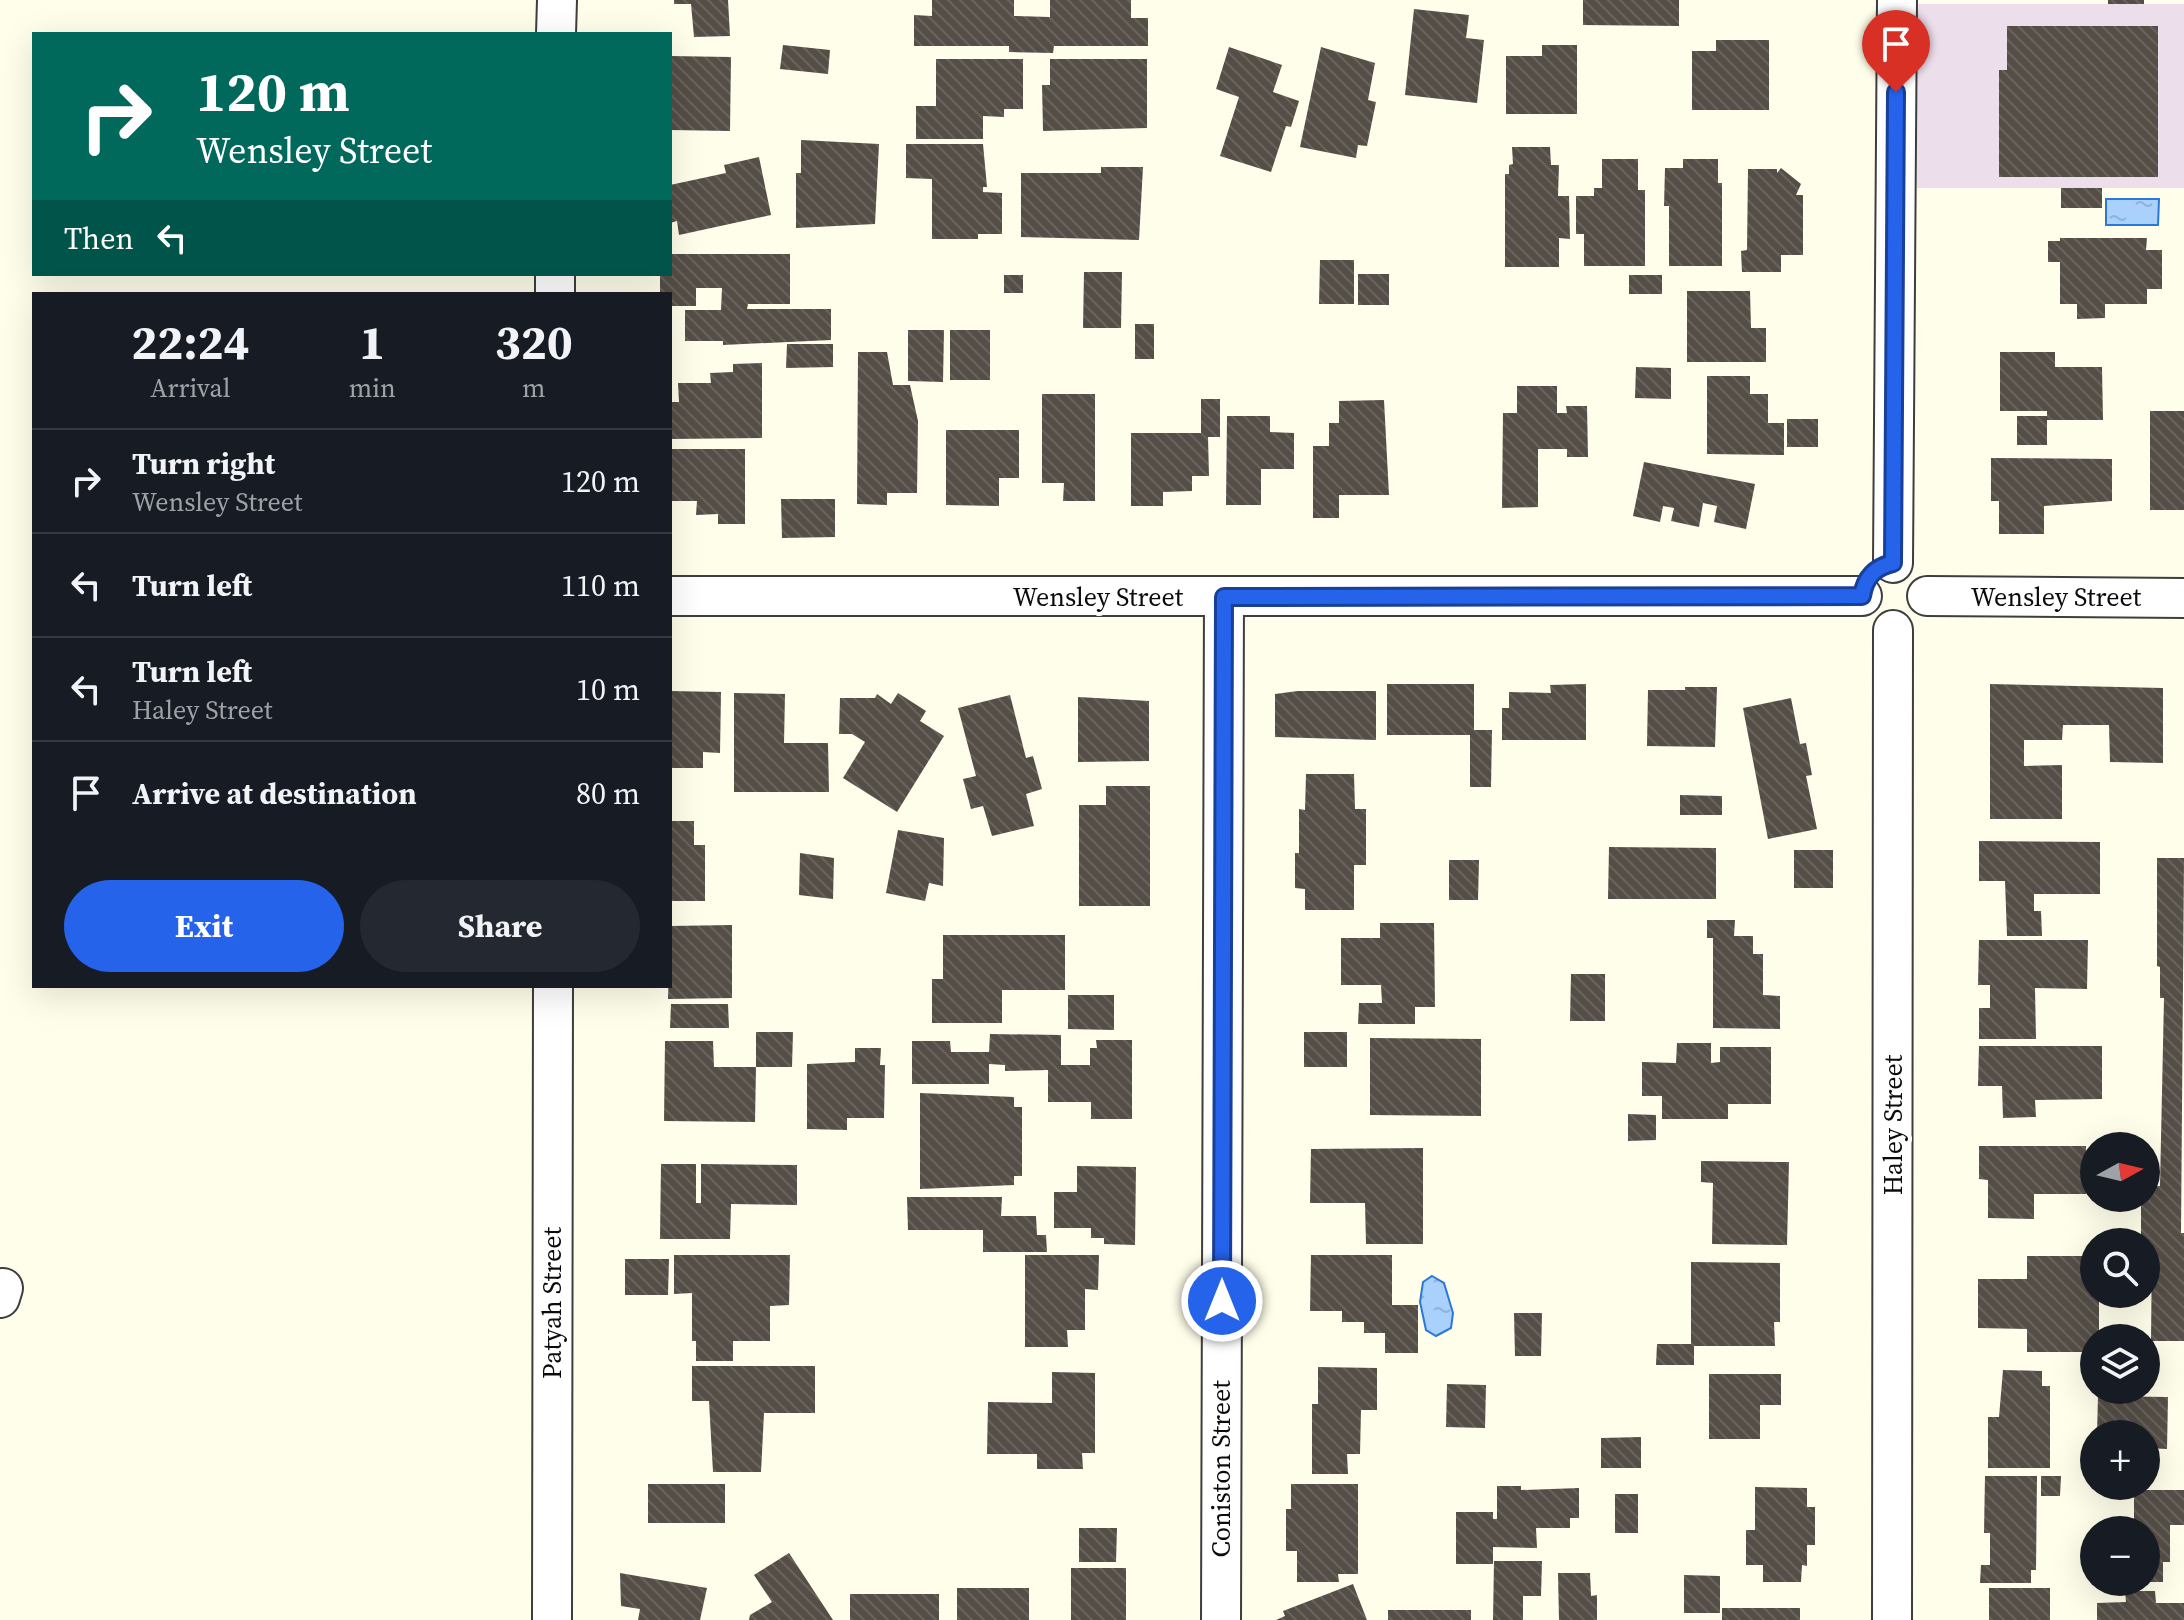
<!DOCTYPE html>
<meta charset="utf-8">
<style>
:root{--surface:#171b24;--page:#242831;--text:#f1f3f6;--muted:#9ea1a6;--line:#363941;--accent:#2563eb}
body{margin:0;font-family:"Source Serif 4",serif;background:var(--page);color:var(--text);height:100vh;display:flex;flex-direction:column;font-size:30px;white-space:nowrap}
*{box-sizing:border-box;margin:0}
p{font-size:26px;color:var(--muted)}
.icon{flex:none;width:44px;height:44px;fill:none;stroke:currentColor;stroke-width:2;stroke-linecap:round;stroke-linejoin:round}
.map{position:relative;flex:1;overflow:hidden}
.sheet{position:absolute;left:32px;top:292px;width:640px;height:696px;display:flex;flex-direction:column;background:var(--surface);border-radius:0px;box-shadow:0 8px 32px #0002}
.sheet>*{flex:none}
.top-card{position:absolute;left:32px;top:32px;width:640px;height:244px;border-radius:0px;box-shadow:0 8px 32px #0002;background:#00695c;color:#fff;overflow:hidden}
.needle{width:52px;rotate:82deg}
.controls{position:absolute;left:2080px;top:1132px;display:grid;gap:16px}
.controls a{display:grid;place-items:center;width:80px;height:80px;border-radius:50%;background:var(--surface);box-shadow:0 8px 32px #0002;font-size:40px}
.pin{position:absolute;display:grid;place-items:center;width:68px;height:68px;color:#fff;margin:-82px -34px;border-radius:50% 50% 50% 0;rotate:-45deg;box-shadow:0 0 8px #0007}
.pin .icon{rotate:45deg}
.me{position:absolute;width:88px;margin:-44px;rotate:0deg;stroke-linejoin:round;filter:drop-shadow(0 0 6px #0008)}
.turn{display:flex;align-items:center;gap:28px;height:168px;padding:0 32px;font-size:36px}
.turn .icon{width:104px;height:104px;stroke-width:2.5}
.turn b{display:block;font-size:56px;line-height:68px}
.then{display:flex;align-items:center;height:76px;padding:0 32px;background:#0003;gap:16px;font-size:30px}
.eta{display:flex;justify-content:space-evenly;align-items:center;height:136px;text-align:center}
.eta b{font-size:48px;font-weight:700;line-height:56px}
.action{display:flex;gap:16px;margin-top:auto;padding:16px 32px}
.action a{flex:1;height:92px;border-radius:48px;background:var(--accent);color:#fff;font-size:32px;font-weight:700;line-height:92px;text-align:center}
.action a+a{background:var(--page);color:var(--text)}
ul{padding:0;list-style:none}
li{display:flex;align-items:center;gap:24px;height:104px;padding:0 32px;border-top:2px solid var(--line)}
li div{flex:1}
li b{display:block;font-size:30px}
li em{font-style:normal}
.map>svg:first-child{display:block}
</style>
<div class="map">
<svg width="2184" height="1620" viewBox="0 0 2184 1620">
<defs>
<pattern id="water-ripples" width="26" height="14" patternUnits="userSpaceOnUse" patternTransform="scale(2)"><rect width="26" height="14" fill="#a9d1fb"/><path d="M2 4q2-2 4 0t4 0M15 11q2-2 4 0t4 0" fill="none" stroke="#90b2d6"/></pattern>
<pattern id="building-back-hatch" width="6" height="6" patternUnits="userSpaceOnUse" patternTransform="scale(2)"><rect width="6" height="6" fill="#554e47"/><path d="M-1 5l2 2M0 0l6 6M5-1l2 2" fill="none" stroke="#68635d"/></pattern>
</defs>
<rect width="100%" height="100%" fill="#fffeea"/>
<path fill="#ecdeeb" d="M1917,4H2184V188H1917Z"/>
<path fill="url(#water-ripples)" stroke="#2a79d8" stroke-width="2" d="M2106,199H2159L2158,225H2106Z
M1432,1276L1444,1283L1453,1313L1451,1328L1436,1336L1426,1330L1420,1302L1423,1282Z"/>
<path fill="url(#building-back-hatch)" d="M674,0H728L730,36L694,37L691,4H674Z
M932,0H1014V16L1050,17V0H1131V18H1148V46H1054L1053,53L1009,52V46H914V15L932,16Z
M1583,0H1679V26L1583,25Z
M2108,0H2144V4H2108Z
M1414,9L1469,15L1466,38L1484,40L1477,103L1405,95Z
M2007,26H2158V177H1999V70H2007Z
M1716,40H1769V110H1692V51H1716Z
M783,45L830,50L828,74L780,69Z
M1542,45H1577V114H1506V56H1542Z
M1229,47L1282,65L1273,92L1299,101L1291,127L1286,126L1271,172L1220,156L1239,97L1216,89Z
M1321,47L1375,63L1368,100L1376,102L1367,146L1358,145L1356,158L1300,147Z
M670,56L731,57L730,131L670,130Z
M936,59H1023V109H1004V117L983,116V139H916V106H936Z
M1050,59H1147V128L1043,131L1042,85H1050Z
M801,140L879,144L875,224L796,228V173H801Z
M906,144H983L987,187H983V192L1002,193V234H978V239H932V179L906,178Z
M1512,147H1550L1551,165H1559L1558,196H1569L1570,239L1559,238V267H1505V174H1509V165L1513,164Z
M759,157L771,215L679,235L677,221L670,223V185L726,173L724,165Z
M1602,159H1638V190H1645V266H1584V234H1576V196H1594V188H1602Z
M1683,159H1718V183H1722V266H1669V206H1664L1665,168H1683Z
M1101,167H1143L1139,240L1021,237V173H1101Z
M1781,168L1801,184L1796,195H1803V255H1781V272H1742L1741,251L1747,250L1748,169H1777V173Z
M2061,188H2102V208H2061Z
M2060,238H2147L2146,250H2162V289H2147V304H2105V318L2077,319V304H2060V262H2048V241H2060Z
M670,254H790V304H748L747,309H831V340L723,345V341H685V310H721L722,288H696V306H670V294H660V274H670Z
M1320,260H1354V304H1319Z
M1084,272H1122L1121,328H1083Z
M1358,274H1389V305H1358Z
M1004,275H1023V293H1004Z
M1629,275H1662V294H1629Z
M1687,291H1750L1751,328H1766V362H1687Z
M1135,324H1154V359H1135Z
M908,330H944L943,382L908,381Z
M950,330H990V380H950Z
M787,344H833V367L786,368Z
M858,352H887L893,385H910L918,421L917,493H887V505L857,504Z
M2000,352H2055V367H2102L2103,420H2047V445H2017V416H2047V411H2000Z
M762,363V438L670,439V402H679L678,383H711L710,373L733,372V364Z
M1636,367L1671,368V399L1635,398Z
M1707,376H1750V394H1768V423H1784V455L1707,454Z
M1517,386H1557V413H1567L1566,406H1587L1588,457H1567V449H1538V507L1502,508L1503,413H1517Z
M1042,394H1095V501H1063L1064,483H1042Z
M1201,399H1220V437H1208L1209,476H1192V491L1163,492V506H1131V433H1201Z
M1384,400L1389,495H1339V518H1313V446H1329V423H1339V401Z
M2150,411H2184V510H2150Z
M1227,416H1270V432L1294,433V469H1261V505H1226Z
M1787,419H1818V447H1787Z
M946,430H1019V478H999V506L946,505Z
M670,449H745V524H718V514L696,515L697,501H670Z
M1991,458L2112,459V501L2044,506V534H1999V501H1991Z
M1644,462L1755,484L1746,529L1714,522L1717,506L1703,503L1699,527L1671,521L1674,508L1663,506L1660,522L1633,516Z
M781,499H835V537L782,538Z
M1387,684H1474V730H1492L1491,787H1470V735H1387Z
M1586,684V740H1502V708H1509V692L1551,693L1550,685Z
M1990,684L2163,688V763L2110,762L2109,725H2063L2062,740H2024V766L2062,765V819H1990Z
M1685,687H1717L1715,747L1647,746L1648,690H1685Z
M670,691L721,692L720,753L703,752V768H670Z
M1298,691H1376V740L1275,737V694Z
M734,693L785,694L784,743H828L829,792H734Z
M898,693L926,711L920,721L944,736L897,812L843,778L865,742L852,734H839L840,698H875L877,694L891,704Z
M1010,695L1026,758L1033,756L1042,789L1026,794L1034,826L992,836L983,806L971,809L963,779L976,776L958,708Z
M1078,697L1149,701V761L1078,762Z
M1791,698L1800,744L1806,743L1812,775L1806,776L1817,829L1768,839L1743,708Z
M1306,774H1354L1355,809H1366V865H1354V910H1305V889L1295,888V853H1299V809L1305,810Z
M1106,786H1150V906H1079V805H1106Z
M1680,795L1722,796V815H1680Z
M670,821H694V845H705V901H670Z
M898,830L944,838L943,886L929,883L925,901L886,893Z
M1979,841L2100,842V894H2034V911H2041L2042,936H2007L2005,881H1979Z
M1609,847L1716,848V899H1608Z
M1794,850H1833V888H1794Z
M800,853L834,858L833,899L799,895Z
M2157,858H2184L2181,1233H2184V1341H2151L2152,1247L2141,1242V1198H2146V1187L2160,1186L2164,998H2160V967L2157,966Z
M1449,860H1479L1478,900H1449Z
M1707,920H1735L1734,936H1753V954H1763V995L1780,996V1029L1713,1028V938H1707Z
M1380,923H1434L1435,1007H1415V1024H1358L1359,1003H1382L1381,985H1341V938H1380Z
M732,925V998L668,999L670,926Z
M943,935H1065V990H1002V1023H932V979H943Z
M1979,940H2088L2087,989L2035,988L2036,1039H1979V1008H1990V985H1978Z
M1571,974H1605V1021H1570Z
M1068,995H1114V1030L1068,1029Z
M671,1004H728L729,1028H670Z
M756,1032H793L792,1067H756Z
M1304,1032H1347V1067H1304Z
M990,1034L1061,1035V1065H1090V1048H1097L1096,1040H1132V1119H1091V1102H1048V1070L1005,1071V1065L989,1064V1084H912V1041H950L951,1052H989Z
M1370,1038L1481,1039V1116L1370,1115Z
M665,1041H713L714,1067H756L755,1122L664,1121Z
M1677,1043H1711V1063L1720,1062V1047H1771V1104H1728V1119H1662V1096H1642V1062L1676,1063Z
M1979,1046H2102V1099L2035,1100L2036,1117L2003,1118L2002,1086H1978Z
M855,1048H881L880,1065H885L884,1118H847V1130L807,1129V1064L855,1062Z
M920,1093L1014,1097V1107H1022V1176H1014V1185L920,1189Z
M1628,1114L1656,1115V1140L1628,1141Z
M1979,1146H2086V1194H2034V1219L1988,1218V1180L1979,1179Z
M1423,1148V1244H1366L1365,1203H1310L1311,1149Z
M1701,1161L1789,1162L1787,1245L1712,1244L1713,1183L1701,1182Z
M661,1164H696V1203H701V1164L797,1165V1205L731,1204L730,1239H660Z
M1077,1166L1136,1167L1135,1245L1104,1244V1238H1091V1228H1054V1192H1077Z
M907,1197H1002L1001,1216H1036L1037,1235H1046L1047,1252H983V1230H908Z
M674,1255H790L789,1305L770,1306V1341H733V1361H696V1341H692V1293L674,1294Z
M1025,1255H1099L1098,1290L1085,1289V1330H1067L1068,1347H1025Z
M1311,1255H1392V1305H1418V1353H1385V1333H1364V1322H1342V1311H1310Z
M2027,1256H2094V1294H2099V1338H2094V1352H2027V1329L1978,1328V1279H2027Z
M625,1259H669L668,1295H625Z
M1691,1262L1780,1263V1322H1774L1775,1346H1694V1365H1656L1657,1344H1691Z
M1514,1313H1542L1541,1356H1515Z
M692,1366H815V1413H764L761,1472H713L709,1401H692Z
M1318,1367L1377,1368V1410H1361L1360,1454H1347L1348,1474H1312V1404H1318Z
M2003,1370L2042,1371V1386H2050V1468H1988V1417H1999Z
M1052,1372L1095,1373V1453H1082L1083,1469H1037V1454H987L988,1402L1052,1403Z
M1709,1374H1781V1405H1760V1439H1709Z
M1447,1384L1486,1385L1485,1428L1446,1427Z
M2098,1396L2168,1397L2167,1449L2146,1448V1434H2097Z
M1641,1437V1468H1601V1438Z
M1985,1476H2037L2036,1570H2031V1583H1980L1981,1565H1990V1533H1984Z
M2041,1476H2061L2060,1496H2041Z
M648,1484H725V1523H648Z
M1291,1484H1358V1574H1338L1339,1582H1297V1551H1286V1509H1291Z
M1497,1486H1521V1490L1579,1488V1518H1570V1528H1536L1537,1548L1493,1547V1564H1456V1512H1493V1519H1497Z
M1755,1487L1807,1488V1507H1815V1545H1807V1566L1802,1565L1801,1582H1763V1565H1746V1530H1755Z
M2134,1490H2184V1525H2170V1562H2163V1582H2146V1530H2134Z
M1615,1494H1638V1533H1615Z
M1079,1528H1117L1116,1562H1079Z
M789,1553L833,1620H749L750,1615L772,1602L754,1575Z
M1494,1561H1542L1541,1596H1523V1620H1493Z
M1071,1568H1126V1620H1071Z
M620,1573L707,1588L700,1620H638L640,1609L621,1606Z
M1558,1573H1590L1591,1596L1597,1595V1620H1559Z
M1684,1575L1720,1576V1613H1684Z
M1353,1584L1367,1620H1276L1285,1616L1283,1611Z
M957,1588H1029V1620H957Z
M1989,1588H2050V1620H1989Z
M2125,1591H2155L2156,1603H2184V1620H2097V1603L2126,1602Z
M850,1594H939V1620H850Z
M1722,1608H1800V1620H1722Z
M1388,1610H1471V1620H1388Z"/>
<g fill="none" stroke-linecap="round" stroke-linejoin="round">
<g stroke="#3e3e3e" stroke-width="42">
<path id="street" d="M556,34L557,0
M555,294V274
M1893,563L1897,0
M670,596H1862
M1927,596L2184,598
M0,1298L3,1288
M552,1620L553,986
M1221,1620L1224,597
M1892,1620L1893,630"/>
</g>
<use href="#street" stroke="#fff" stroke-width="38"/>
</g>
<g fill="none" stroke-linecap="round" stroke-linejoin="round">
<g stroke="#184099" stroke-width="20">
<path id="route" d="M1222,1301L1224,597L1862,596C1865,577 1875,567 1893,563L1896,92"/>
</g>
<use href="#route" stroke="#2563eb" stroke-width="14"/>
</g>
<g text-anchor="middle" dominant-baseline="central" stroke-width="8" stroke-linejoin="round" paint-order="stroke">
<g font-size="26" fill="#0b0b0b" stroke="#fff">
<text x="1098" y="597">Wensley Street</text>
<text x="2056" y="597">Wensley Street</text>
<text transform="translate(1893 1125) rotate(-90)">Haley Street</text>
<text transform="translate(552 1303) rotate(-90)">Patyah Street</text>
<text transform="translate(1221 1469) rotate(-90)">Coniston Street</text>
</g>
</g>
</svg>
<div class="controls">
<a><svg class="needle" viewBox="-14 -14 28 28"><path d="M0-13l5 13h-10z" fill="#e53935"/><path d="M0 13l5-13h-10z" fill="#9ea1a6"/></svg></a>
<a><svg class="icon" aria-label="search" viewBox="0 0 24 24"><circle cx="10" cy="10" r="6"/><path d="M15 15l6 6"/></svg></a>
<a><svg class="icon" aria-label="layers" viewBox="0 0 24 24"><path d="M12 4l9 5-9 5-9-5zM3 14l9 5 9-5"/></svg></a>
<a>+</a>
<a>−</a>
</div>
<div class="pin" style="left:1896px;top:92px;background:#d93025"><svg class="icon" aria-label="arrive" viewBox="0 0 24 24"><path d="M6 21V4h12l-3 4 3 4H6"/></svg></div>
<svg class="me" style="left:1222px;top:1301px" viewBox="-20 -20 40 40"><circle r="17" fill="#2563eb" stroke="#fff" stroke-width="3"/><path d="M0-11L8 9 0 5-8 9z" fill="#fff"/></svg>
<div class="top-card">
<div class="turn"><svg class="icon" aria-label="right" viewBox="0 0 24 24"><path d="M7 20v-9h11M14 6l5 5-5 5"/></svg><div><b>120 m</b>Wensley Street</div></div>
<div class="then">Then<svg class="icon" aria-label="left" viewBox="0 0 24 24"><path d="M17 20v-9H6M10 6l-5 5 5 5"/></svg></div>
</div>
<section class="sheet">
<div class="eta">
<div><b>22:24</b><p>Arrival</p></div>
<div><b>1</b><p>min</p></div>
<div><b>320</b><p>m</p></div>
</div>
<ul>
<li><svg class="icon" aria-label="right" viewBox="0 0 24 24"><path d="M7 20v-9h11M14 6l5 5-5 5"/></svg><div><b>Turn right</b><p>Wensley Street</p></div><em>120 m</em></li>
<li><svg class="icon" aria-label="left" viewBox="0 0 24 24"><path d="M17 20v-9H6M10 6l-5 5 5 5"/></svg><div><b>Turn left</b></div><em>110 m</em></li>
<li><svg class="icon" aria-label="left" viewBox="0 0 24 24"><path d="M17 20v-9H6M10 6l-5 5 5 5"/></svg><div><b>Turn left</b><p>Haley Street</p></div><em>10 m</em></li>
<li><svg class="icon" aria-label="arrive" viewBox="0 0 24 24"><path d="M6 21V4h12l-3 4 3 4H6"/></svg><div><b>Arrive at destination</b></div><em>80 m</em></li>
</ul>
<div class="action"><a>Exit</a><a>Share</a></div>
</section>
</div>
